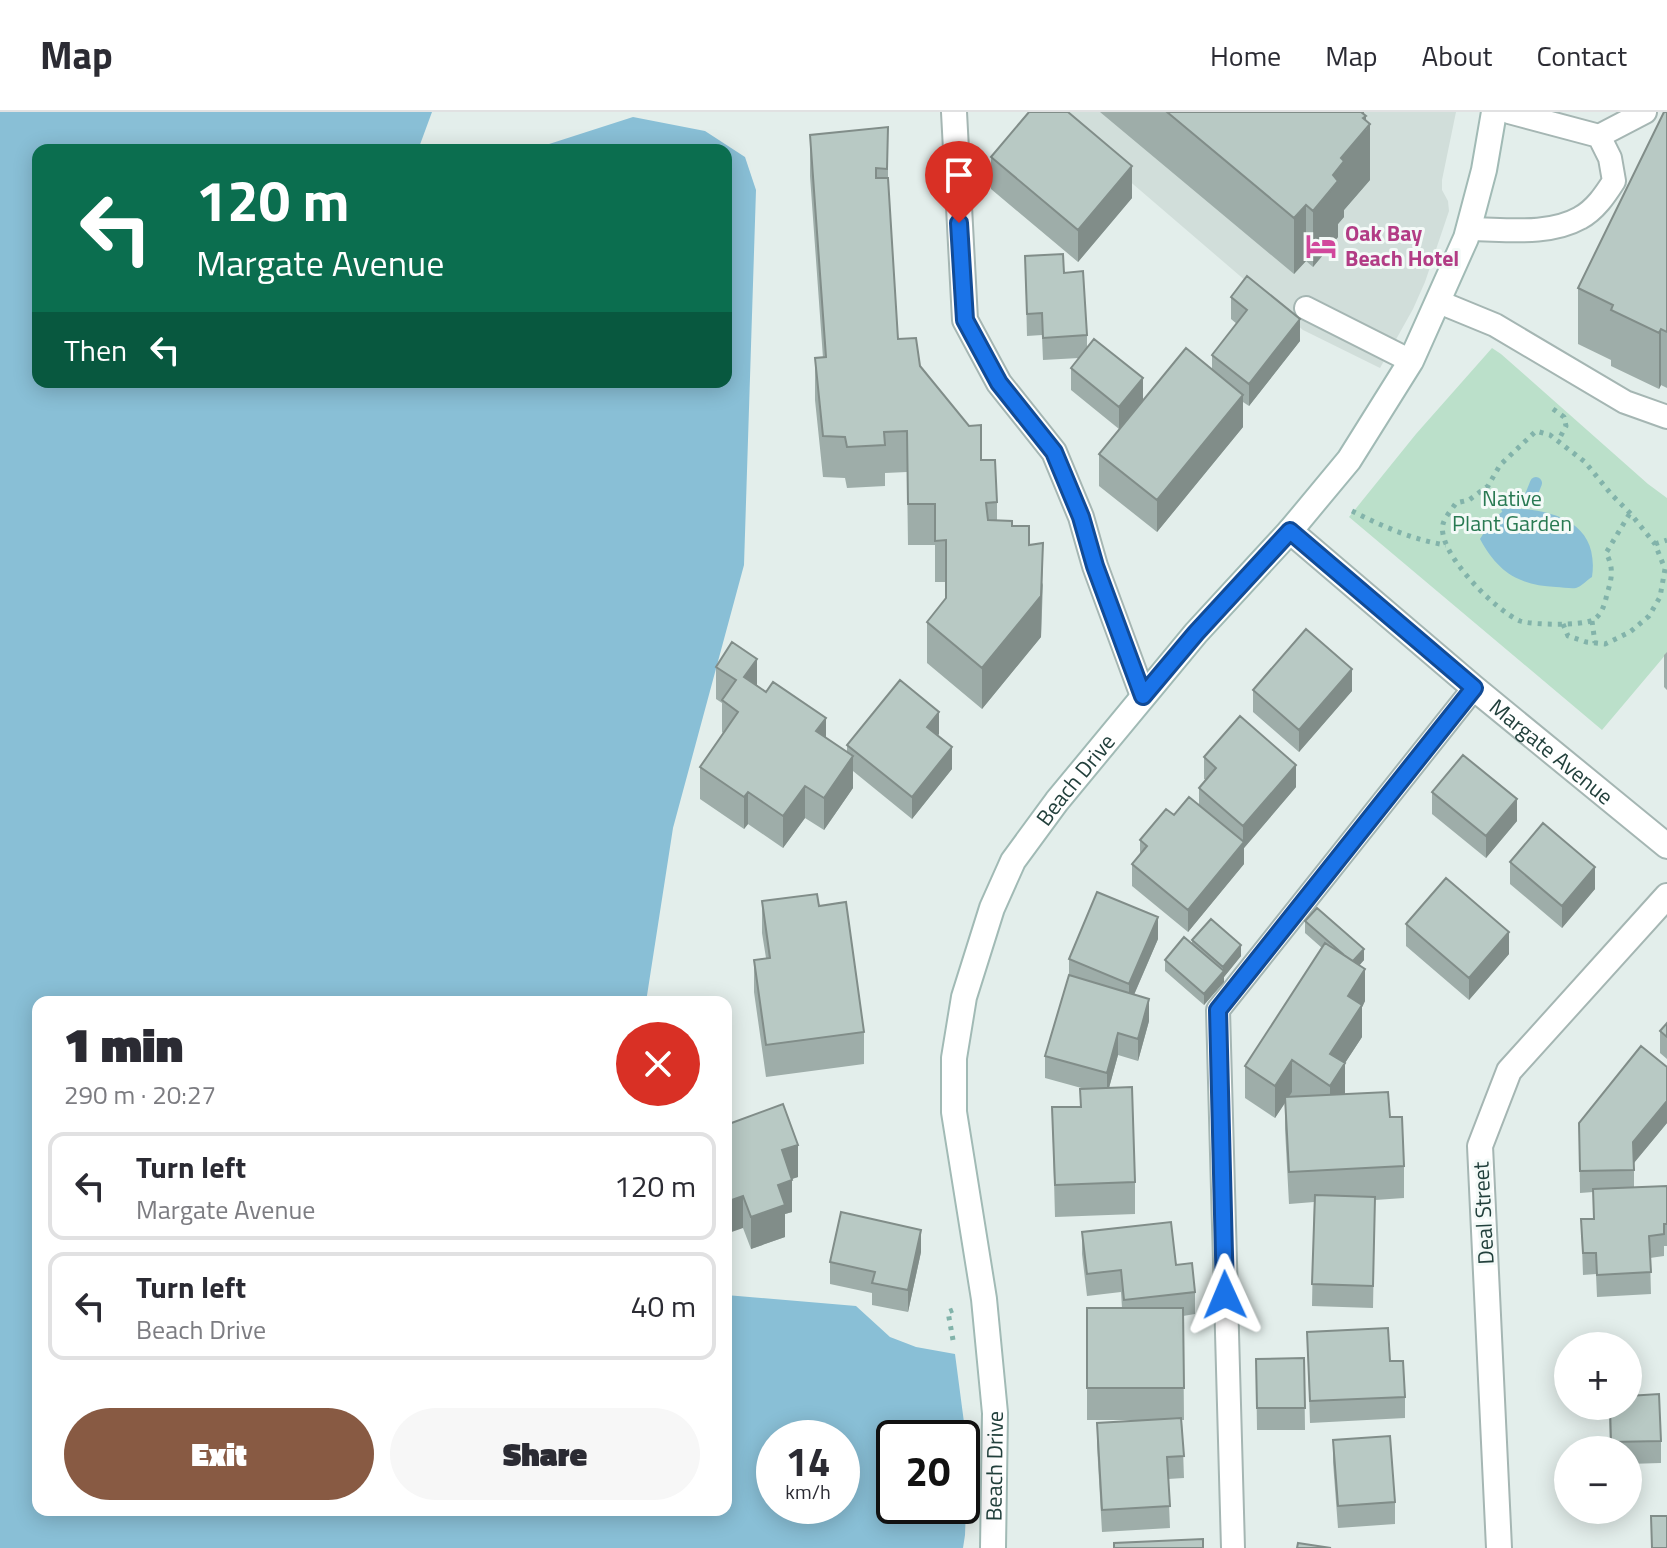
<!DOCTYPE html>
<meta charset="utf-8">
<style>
:root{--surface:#fff;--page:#f7f7f7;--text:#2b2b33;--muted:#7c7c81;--line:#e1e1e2;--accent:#885a43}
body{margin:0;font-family:"Titillium Web",sans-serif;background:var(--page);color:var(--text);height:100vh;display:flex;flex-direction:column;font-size:30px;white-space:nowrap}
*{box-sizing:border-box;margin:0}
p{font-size:26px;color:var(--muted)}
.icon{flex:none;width:44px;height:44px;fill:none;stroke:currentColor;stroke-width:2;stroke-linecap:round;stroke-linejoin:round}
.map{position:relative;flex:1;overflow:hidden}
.panel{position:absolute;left:32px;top:884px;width:700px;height:520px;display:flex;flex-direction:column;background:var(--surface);border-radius:16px;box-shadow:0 4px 20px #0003}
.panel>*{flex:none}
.banner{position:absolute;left:32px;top:32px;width:700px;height:244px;border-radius:16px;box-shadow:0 4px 20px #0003;background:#0b6e4f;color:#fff;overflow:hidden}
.buttons{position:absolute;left:1554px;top:1220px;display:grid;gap:16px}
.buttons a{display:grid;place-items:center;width:88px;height:88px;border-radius:50%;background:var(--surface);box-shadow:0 4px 20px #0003;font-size:40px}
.speed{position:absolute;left:756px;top:1308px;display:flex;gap:16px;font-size:40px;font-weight:700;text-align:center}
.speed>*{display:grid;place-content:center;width:104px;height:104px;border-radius:50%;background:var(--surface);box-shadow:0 4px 20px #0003;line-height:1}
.speed small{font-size:20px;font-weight:400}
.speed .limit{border:4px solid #111;border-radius:12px;background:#fff;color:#111}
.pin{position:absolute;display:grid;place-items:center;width:68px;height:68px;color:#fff;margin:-82px -34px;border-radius:50% 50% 50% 0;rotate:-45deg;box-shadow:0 0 8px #0007}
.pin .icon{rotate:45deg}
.me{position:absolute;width:88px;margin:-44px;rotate:359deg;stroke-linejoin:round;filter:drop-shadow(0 0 6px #0008)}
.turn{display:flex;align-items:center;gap:28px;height:168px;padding:0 32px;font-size:36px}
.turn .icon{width:104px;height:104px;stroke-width:2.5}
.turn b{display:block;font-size:56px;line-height:68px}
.then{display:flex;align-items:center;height:76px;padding:0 32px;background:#0003;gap:16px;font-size:30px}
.round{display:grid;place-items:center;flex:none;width:84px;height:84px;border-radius:42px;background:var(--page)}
.overview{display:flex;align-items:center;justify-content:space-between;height:136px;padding:0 32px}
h1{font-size:48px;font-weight:800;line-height:60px}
.primary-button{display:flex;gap:16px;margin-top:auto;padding:16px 32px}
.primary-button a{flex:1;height:92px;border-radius:48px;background:var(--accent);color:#fff;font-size:32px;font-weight:800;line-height:92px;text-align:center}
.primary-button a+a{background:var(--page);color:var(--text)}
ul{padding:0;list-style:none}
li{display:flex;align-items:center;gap:24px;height:108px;margin:0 16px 12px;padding:0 16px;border:4px solid var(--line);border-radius:16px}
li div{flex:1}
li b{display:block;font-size:30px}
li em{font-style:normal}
header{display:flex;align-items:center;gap:48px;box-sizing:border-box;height:112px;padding:0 40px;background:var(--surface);border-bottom:2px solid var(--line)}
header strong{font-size:38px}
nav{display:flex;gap:44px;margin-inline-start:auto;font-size:28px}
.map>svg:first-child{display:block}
</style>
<header>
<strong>Map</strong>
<nav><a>Home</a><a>Map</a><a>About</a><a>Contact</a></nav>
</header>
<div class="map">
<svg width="1667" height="1436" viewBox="0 0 1667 1436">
<rect width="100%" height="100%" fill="#e3eeeb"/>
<path fill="#d1deda" d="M1049,0H1456L1442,68V78L1448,89L1449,99L1425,170L1413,197L1380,256L1303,218Z"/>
<path fill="#bbe0ca" d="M1492,236L1501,242L1648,372L1667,386V541L1602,618L1349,405L1416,322Z"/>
<path fill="#89bfd6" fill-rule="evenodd" d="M0,0H432L418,38H38V270H726V38H538L546,33L633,5L705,19L745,45L756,78L744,453L673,716L646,890H38V1398H726V1183L856,1194L890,1225L916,1235L955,1242L968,1341L965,1423L963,1436H0ZM774,1326H842V1394H774ZM894,1326H962V1394H894Z
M1507,396C1552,397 1600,409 1592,465C1587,468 1581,475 1576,476C1571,477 1562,475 1556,475C1518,473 1498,460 1480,427L1492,408Z"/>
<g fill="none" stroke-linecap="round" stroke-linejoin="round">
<path stroke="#89bfd6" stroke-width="12" d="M1507,396V392L1530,386L1536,371"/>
<g stroke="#a5b6b3" stroke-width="26">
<path id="lane" d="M1509,0L1599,24L1645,0
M1469,117C1504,117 1548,124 1580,106C1595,98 1605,83 1614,69L1610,46L1599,24
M1439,190L1495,213L1625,290L1667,305
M1306,196L1411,249
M1233,1436L1218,898L1474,576"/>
</g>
<g stroke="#a5b6b3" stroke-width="28">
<g id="street">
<path d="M954,0L965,208L999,271L1054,340L1081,405L1095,454L1143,584"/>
<path id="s1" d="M1290,419L1474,576L1667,734"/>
<path d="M1499,1436L1480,1034L1509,959L1667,784"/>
</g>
</g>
<g stroke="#a1bab5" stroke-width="28">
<g id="secondary">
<path id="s2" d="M993,1436L995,1301L984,1187L954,1000V946L964,885L992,796L1013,749L1057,689L1196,521L1290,419L1349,348L1411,249L1466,126L1484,58L1494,0"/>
</g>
</g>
<path stroke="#82b3aa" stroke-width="5" stroke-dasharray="4 6" stroke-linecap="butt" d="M1553,297L1564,305L1566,314L1558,329
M1352,399C1382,414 1413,428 1446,433
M1655,432L1667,428
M1592,509L1595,531
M1563,512L1568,524L1586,530L1605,532L1630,520L1649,504L1660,485L1665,457L1655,432L1630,401L1611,382L1585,350L1550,323L1536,319L1500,353L1488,374L1469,388L1456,391C1452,397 1445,405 1443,412C1436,440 1496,499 1520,509C1531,513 1582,514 1593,508C1602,503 1605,491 1607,482C1612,466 1614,456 1606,441L1630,401
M953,1228L948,1200L953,1198"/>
<use href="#lane" stroke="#fff" stroke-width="22"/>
<use href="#street" stroke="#fff" stroke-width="24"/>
<use href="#secondary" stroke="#fff" stroke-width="24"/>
</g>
<path fill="#9eada9" d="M1100,0H1364L1370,68L1344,98V105L1338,112V125L1313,155L1306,149L1294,162Z
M1667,0V276L1661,273L1659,277L1611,254V248L1578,232V176Z
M888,15V66L898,227L920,254L981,348L997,390V408L1012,414L1029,433L1043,473L1041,525L982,597L927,551V510L946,486V470H935V433H908L907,360L885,361V374L847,376L845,366L823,365L815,288V246H823L810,64V23Z
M991,45L1132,86L1078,150L991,77Z
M1025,144L1064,161L1087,223V236L1143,266L1119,317L1071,278V256L1079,246L1043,248L1042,223L1027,224Z
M1231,185L1300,229L1249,294L1243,290V315L1157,420L1099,374V342L1212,257V243L1237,212L1231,207Z
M1667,540V578L1664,575V543Z
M716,555L757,573L826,626L847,640V633L939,622L937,624L952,657L912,707L853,659V676L824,718L805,706L783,736L748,712L744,717L700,687V655L723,621L722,620V591L716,587Z
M1253,578L1352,579L1299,640L1253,600Z
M1204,645L1296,675L1244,736V752L1188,820L1132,774V752L1140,743V728L1174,703L1199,694V676L1206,668L1204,667Z
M1432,680L1517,709L1486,746L1432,702Z
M1510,750L1595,777L1562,816L1510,772Z
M762,789L819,794L864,920V952L766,965L754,880V848L766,846L762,821Z
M1305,809L1364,848L1359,853L1365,889L1362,895V925L1345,951V982L1390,1005L1404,1054V1086L1375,1088L1373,1196L1312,1194L1314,1090L1289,1092L1285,1017V991L1275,1006L1245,986V954L1322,836L1305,821Z
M1406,812L1509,842L1469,888L1406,834Z
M1158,827L1134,883L1149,909L1138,949L1118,943L1109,976L1135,1070V1102L1055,1105L1052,995H1080L1085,977L1045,966V944L1069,864V847Z
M1192,828L1241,844L1224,865V870L1204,893L1165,859V848L1192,832Z
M1667,911V947L1660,941V919Z
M1667,955V1011L1634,1051V1075L1667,1074V1134H1664V1144L1650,1146L1651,1182L1597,1185L1596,1162L1583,1163L1581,1107H1594L1593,1080L1580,1081L1579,1011Z
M726,1013L798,1065L792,1067V1100L785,1102V1125L751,1137L743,1116Z
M1082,1120L1176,1153L1195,1180V1202L1183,1204L1184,1308H1182L1184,1366L1168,1367L1170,1416L1102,1420L1097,1333V1311L1154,1308H1087V1196H1122L1121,1180L1087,1184L1082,1142Z
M921,1140L908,1200L872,1193V1181L830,1172V1150Z
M1307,1220L1390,1249L1405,1285V1306L1310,1311Z
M1304,1246L1305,1318H1257L1256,1247Z
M1609,1294L1661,1329V1351L1628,1352V1338H1610Z
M1333,1328L1395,1390V1412L1338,1416L1333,1350Z"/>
<path fill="#818d89" d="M1360,0H1364V5L1366,4V18L1370,12V68L1344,98V105L1338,112V125L1313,155V99L1341,46Z
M1132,54V86L1078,150V118Z
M1306,93V149L1294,162V106Z
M1300,207V229L1249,294V272Z
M1661,217V273L1659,277V221Z
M1143,266V288L1119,317V295Z
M1243,283V315L1157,420V388Z
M1043,431L1041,525L982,597V556Z
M757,547V579L744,565Z
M1352,557V579L1299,640V618Z
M939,600V622L927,637V615Z
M826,606V638L816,619Z
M952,635V657L912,707V685Z
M853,644V676L824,718V686Z
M1296,653V675L1244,736V752L1188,820V798L1243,730V714Z
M805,674V706L783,736V704Z
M748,680V712L744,717V685Z
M1517,687V709L1486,746V724Z
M1595,755V777L1562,816V794Z
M1158,805V827L1129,894V872Z
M1509,820V842L1469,888V866Z
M1241,833V844L1224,865V870L1204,893V882L1223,860V855Z
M1364,837V848L1352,862V850Z
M1365,857V889L1362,895V925L1330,974V942L1348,884Z
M1149,887V909L1138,949V927Z
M1118,921V943L1107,983V961Z
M1292,948V980L1275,1006V974Z
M1345,951V983L1330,1006V974Z
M1667,989V1011L1633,1052V1030Z
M798,1033V1065L782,1070V1038Z
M792,1068V1100L785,1102V1125L751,1137V1105L778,1073Z
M743,1084V1116L726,1122V1090Z
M921,1118V1140L908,1200V1178Z"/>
<path fill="#b8c9c4" stroke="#818d89" stroke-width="2" d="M1029,0H1068L1132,54L1078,118L991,45Z
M1167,0H1361L1366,4L1363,6L1370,12L1341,46L1344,49L1333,63L1338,69L1313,99L1306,93L1294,106Z
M1664,0H1667V220L1661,217L1659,221L1611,198L1613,193L1578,176Z
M888,15L887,57L876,56V66H888L898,227L916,226L920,254L969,314L981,313V348H995L997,390L986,391L988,408L1012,409V414H1029V433L1043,431L1041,484L982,556L927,510L946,486V428L935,429V392H908L907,319L884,320L885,333L847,335L845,325L823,324L815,246L826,245L810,23Z
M1063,142L1064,161L1083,159L1087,223L1043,226L1042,201L1027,202L1025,144Z
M1247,164L1300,207L1249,272L1212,243L1247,198L1231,185Z
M1094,227L1143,266L1119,295L1071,256Z
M1186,236L1243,283L1157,388L1099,342Z
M1306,517L1352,557L1299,618L1253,578Z
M732,530L757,547L744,565L766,580L773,570L826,606L816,619L853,644L824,686L805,674L783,704L748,680L744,685L700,655L738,600L722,588L736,568L716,555Z
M900,568L939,600L927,615L952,635L912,685L847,633Z
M1240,604L1296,653L1243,714L1199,676L1216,656L1204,645Z
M1463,643L1517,687L1486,724L1432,680Z
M1189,685L1244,730L1188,798L1132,752L1147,734L1140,728L1166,697L1174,703Z
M1543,711L1595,755L1562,794L1510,750Z
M1446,766L1509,820L1469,866L1406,812Z
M1097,780L1158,805L1129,872L1069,847Z
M817,782L819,794L846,790L864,920L766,933L754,848L770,846L762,789Z
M1317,796L1364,837L1353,849L1344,843L1305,809Z
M1211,807L1241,833L1223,855L1192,828Z
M1184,825L1224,859L1204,882L1165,848Z
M1325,831L1365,857L1348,884L1362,893L1330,942L1345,951L1330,974L1292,948L1275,974L1245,954Z
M1069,863L1149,887L1138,927L1118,921L1107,961L1045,944Z
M1667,911V925L1660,919Z
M1641,934L1667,955V989L1633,1030L1634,1058L1580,1059L1579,1011Z
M1132,975L1135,1070L1055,1073L1052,995H1081L1080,977Z
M1388,980L1390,1005H1402L1404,1054L1289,1060L1285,985Z
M783,992L798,1033L782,1038L792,1068L778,1073L785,1093L751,1105L743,1084L726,1090V1013Z
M1667,1074V1112H1664V1122L1649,1124L1651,1160L1597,1163L1596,1141H1583L1581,1107H1594L1593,1077Z
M1315,1083L1375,1085L1373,1174L1312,1172Z
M841,1100L921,1118L908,1178L872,1171L875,1160L830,1150Z
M1171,1110L1176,1153L1192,1151L1195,1180L1124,1188L1121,1158L1087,1162L1082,1120Z
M1087,1196H1183L1184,1276H1087Z
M1388,1216L1390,1249H1403L1405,1285L1310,1289L1307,1220Z
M1304,1246L1305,1296H1257L1256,1247Z
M1659,1282L1661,1329L1611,1330L1610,1294H1628V1284Z
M1181,1306L1184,1344L1167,1345L1170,1394L1102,1398L1097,1311Z
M1390,1324L1395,1390L1338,1394L1333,1328Z
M1651,1404H1667V1436H1652Z
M1203,1427V1436H1114V1431Z
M1298,1431L1331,1436H1297Z"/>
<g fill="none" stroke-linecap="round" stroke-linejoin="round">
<g stroke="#114b97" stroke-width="20">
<path id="route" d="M959,111L965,208L999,271L1054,340L1081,405L1095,454L1143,584L1196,521L1290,419L1474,576L1218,898L1225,1183"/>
</g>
<use href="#route" stroke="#1a73e8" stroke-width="14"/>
</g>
<defs>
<g id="hotel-bare" transform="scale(2.4)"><path d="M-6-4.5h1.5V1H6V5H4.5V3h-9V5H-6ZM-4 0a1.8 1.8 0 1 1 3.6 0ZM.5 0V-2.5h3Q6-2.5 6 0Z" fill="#d1479c" stroke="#f4faf8" stroke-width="2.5" paint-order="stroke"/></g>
</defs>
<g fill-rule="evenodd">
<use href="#hotel-bare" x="1321" y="134"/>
</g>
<g text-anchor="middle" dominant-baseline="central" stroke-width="6" stroke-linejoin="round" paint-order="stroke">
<g font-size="22" font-weight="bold" fill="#b23c85" stroke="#f4faf8" text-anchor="start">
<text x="1345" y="121">Oak Bay<tspan x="1345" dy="25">Beach Hotel</tspan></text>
</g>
<g font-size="22" fill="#297a53" stroke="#f4faf8">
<text x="1512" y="386">Native<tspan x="1512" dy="25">Plant Garden</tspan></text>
</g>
<g font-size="22" fill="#22403c" stroke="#f4faf8">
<text stroke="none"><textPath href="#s1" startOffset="342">Margate Avenue</textPath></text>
<text stroke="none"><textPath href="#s2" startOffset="802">Beach Drive</textPath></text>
<text transform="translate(1483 1101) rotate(-93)">Deal Street</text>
<text stroke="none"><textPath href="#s2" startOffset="82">Beach Drive</textPath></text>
</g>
</g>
</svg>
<div class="buttons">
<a>+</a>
<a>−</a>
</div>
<div class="speed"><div>14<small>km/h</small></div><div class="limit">20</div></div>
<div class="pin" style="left:959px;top:111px;background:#d93025"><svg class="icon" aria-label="arrive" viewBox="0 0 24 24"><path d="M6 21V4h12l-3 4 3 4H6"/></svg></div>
<svg class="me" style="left:1225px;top:1183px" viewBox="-20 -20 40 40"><path d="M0-17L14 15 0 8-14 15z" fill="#1a73e8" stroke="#fff" stroke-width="4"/></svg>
<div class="banner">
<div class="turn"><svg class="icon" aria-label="left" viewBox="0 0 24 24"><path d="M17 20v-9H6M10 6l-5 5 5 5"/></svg><div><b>120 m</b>Margate Avenue</div></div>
<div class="then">Then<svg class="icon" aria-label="left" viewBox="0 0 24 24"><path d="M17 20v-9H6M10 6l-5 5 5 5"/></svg></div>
</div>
<section class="panel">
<div class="overview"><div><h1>1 min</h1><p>290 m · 20:27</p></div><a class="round" style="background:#d93025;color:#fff"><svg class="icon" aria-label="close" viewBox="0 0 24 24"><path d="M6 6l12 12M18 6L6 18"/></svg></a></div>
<ul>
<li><svg class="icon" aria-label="left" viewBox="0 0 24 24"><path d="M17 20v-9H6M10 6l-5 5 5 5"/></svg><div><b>Turn left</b><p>Margate Avenue</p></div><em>120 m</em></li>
<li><svg class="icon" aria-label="left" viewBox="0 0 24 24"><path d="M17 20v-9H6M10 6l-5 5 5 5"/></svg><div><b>Turn left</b><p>Beach Drive</p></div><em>40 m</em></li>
</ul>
<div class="primary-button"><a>Exit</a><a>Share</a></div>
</section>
</div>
